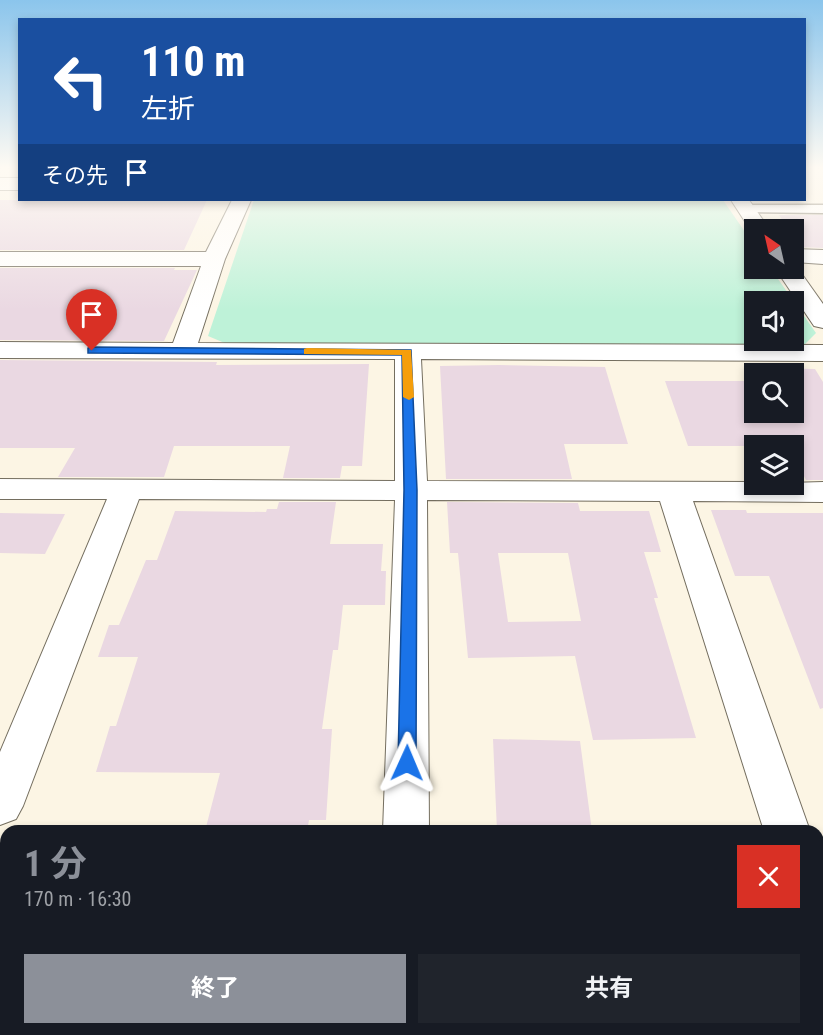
<!DOCTYPE html>
<html lang="ja">
<meta charset="utf-8">
<style>
:root{--surface:#171b24;--page:#20242c;--text:#f1f3f6;--muted:#9ea1a6;--accent:#8c9099}
body{margin:0;font-family:"Roboto Condensed","Noto Sans JP",sans-serif;background:var(--page);color:var(--text);height:100vh;display:flex;flex-direction:column;font-size:22px;white-space:nowrap}
*{box-sizing:border-box;margin:0}
p{font-size:20px;color:var(--muted)}
.icon{flex:none;width:33px;height:33px;fill:none;stroke:currentColor;stroke-width:2;stroke-linecap:round;stroke-linejoin:round}
.map{position:relative;flex:1;overflow:hidden}
.details{position:absolute;left:0px;top:825px;width:824px;height:210px;display:flex;flex-direction:column;background:var(--surface);border-radius:18px 18px 0 0;box-shadow:0 3px 9px #0003}
.details>*{flex:none}
.top-card{position:absolute;left:18px;top:18px;width:788px;height:183px;border-radius:0px;box-shadow:0 3px 9px #0003;background:#1a4fa0;color:#fff;overflow:hidden}
.needle{width:39px;rotate:326deg}
.fabs{position:absolute;left:744px;top:219px;display:grid;gap:12px}
.fabs a{display:grid;place-items:center;width:60px;height:60px;border-radius:0px;background:var(--surface);box-shadow:0 3px 9px #0003;font-size:30px}
.pin{position:absolute;display:grid;place-items:center;width:51px;height:51px;color:#fff;margin:-62px -26px;border-radius:50% 50% 50% 0;rotate:-45deg;box-shadow:0 0 6px #0007}
.pin .icon{rotate:45deg}
.me{position:absolute;width:66px;margin:-33px;rotate:1deg;stroke-linejoin:round;filter:drop-shadow(0 0 4px #0008)}
.turn{display:flex;align-items:center;gap:21px;height:126px;padding:0 24px;font-size:27px}
.turn .icon{width:78px;height:78px;stroke-width:2.5}
.turn b{display:block;font-size:42px;line-height:51px}
.then{display:flex;align-items:center;height:57px;padding:0 24px;background:#0003;gap:12px;font-size:22px}
.round{display:grid;place-items:center;flex:none;width:63px;height:63px;border-radius:0px;background:var(--page)}
.overview{display:flex;align-items:center;justify-content:space-between;height:102px;padding:0 24px}
h1{font-size:36px;font-weight:700;line-height:45px;color:var(--accent)}
.action{display:flex;gap:12px;margin-top:auto;padding:12px 24px}
.action a{flex:1;height:69px;border-radius:0px;background:var(--accent);color:#fff;font-size:24px;font-weight:700;line-height:69px;text-align:center}
.action a+a{background:var(--page);color:var(--text)}
.map>svg:first-child{display:block}
</style>
<div class="map">
<svg width="823" height="1035" viewBox="0 0 823 1035">
<rect width="100%" height="100%" fill="#fcf5e4"/>
<path fill="#bef2d8" fill-rule="evenodd" d="M254,200H723L754,245V268L771,269L816,333L805,344H227L208,336ZM754,302H794V340H754Z"/>
<path fill="#ead8e2" fill-rule="evenodd" d="M0,200H207L184,250H0Z
M779,215H823V248L801,247L794,236V230H789Z
M0,268H175L174,270H197L164,341L0,340Z
M0,360L217,362L216,365L369,364L362,466H342L340,478H283L290,446H174L164,477H58L75,448H0Z
M499,365L605,367L628,444H564L572,479H446L440,366Z
M759,368L815,369L823,382V480H806L794,457V446H688L665,381H754V412H794V374H762Z
M279,502H336L330,544H383L381,571H386L385,605H343L338,650H333L322,729H332L326,820H309L307,831H205L220,773L96,772L110,726H116L138,657H98L109,625H119L146,560H157L175,511L266,512L267,509H277Z
M447,502L578,503L580,511H649L661,552H644L658,598H654L696,738L593,740L575,656L468,658L458,553H450ZM498,553H568L581,621L508,622Z
M711,510H746L747,513H823V708L820,709L769,576H735Z
M0,513L65,514L45,554L0,553Z
M493,739L580,741L592,831H497Z"/>
<g fill="none" stroke-linecap="round" stroke-linejoin="round">
<g stroke="#746e5f" stroke-width="3">
<path id="service" d="M746,205H823V213L741,212L739,209L741,206Z"/>
</g>
<g stroke="#746e5f" stroke-width="2">
<path id="minor" d="M0,178H20V190H0Z
M232,200H251L225,259L198,343L823,345V361L421,359L427,481L754,482V484L823,482V502L693,501L810,831H764L660,501L427,500L429,831H383L395,500L139,499L23,806L16,819L0,825V752L107,499H0V479L395,481V359L0,358V342L173,343L201,266H0V252H206Z
M731,200H749L770,230H754V235L753,234Z
M794,249L823,250V264L794,262Z
M794,263L823,304V328L814,326L775,268H794Z
M818,898L823,900V962L818,960Z
M376,1029H430L431,1035H375Z"/>
</g>
<use href="#service" fill="#fff" fill-rule="evenodd"/>
<use href="#minor" fill="#fff" fill-rule="evenodd"/>
</g>
<linearGradient id="sky" x2="0" y2="1"><stop stop-color="#8bc5ec"/><stop offset="0.54" stop-color="#fefaf3"/><stop offset="1" stop-color="#fefaf3" stop-opacity="0"/></linearGradient>
<rect width="823" height="310" fill="url(#sky)"/>
<path fill="#1a73e8" stroke="#114b97" stroke-width="1.5" d="M92,347L411,350L417,490L416,763L413,768L407,770L400,768L398,763L404,490L402,355L88,353V348Z"/>
<path fill="#f59e0b" d="M307,348L411,350L414,397L409,400L403,397L402,355L304,354V349Z"/>
</svg>
<div class="fabs">
<a><svg class="needle" viewBox="-14 -14 28 28"><path d="M0-13l5 13h-10z" fill="#e53935"/><path d="M0 13l5-13h-10z" fill="#9ea1a6"/></svg></a>
<a><svg class="icon" aria-label="sound" viewBox="0 0 24 24"><path d="M4 9h4l5-4v14l-5-4H4zM17 9q2 3 0 6"/></svg></a>
<a><svg class="icon" aria-label="search" viewBox="0 0 24 24"><circle cx="10" cy="10" r="6"/><path d="M15 15l6 6"/></svg></a>
<a><svg class="icon" aria-label="layers" viewBox="0 0 24 24"><path d="M12 4l9 5-9 5-9-5zM3 14l9 5 9-5"/></svg></a>
</div>
<div class="pin" style="left:92px;top:351px;background:#d93025"><svg class="icon" aria-label="arrive" viewBox="0 0 24 24"><path d="M6 21V4h12l-3 4 3 4H6"/></svg></div>
<svg class="me" style="left:407px;top:763px" viewBox="-20 -20 40 40"><path d="M0-17L14 15 0 8-14 15z" fill="#1a73e8" stroke="#fff" stroke-width="4"/></svg>
<div class="top-card">
<div class="turn"><svg class="icon" aria-label="left" viewBox="0 0 24 24"><path d="M17 20v-9H6M10 6l-5 5 5 5"/></svg><div><b>110 m</b>左折</div></div>
<div class="then">その先<svg class="icon" aria-label="arrive" viewBox="0 0 24 24"><path d="M6 21V4h12l-3 4 3 4H6"/></svg></div>
</div>
<section class="details">
<div class="overview"><div><h1>1 分</h1><p>170 m · 16:30</p></div><a class="round" style="background:#d93025;color:#fff"><svg class="icon" aria-label="close" viewBox="0 0 24 24"><path d="M6 6l12 12M18 6L6 18"/></svg></a></div>
<div class="action"><a>終了</a><a>共有</a></div>
</section>
</div>
